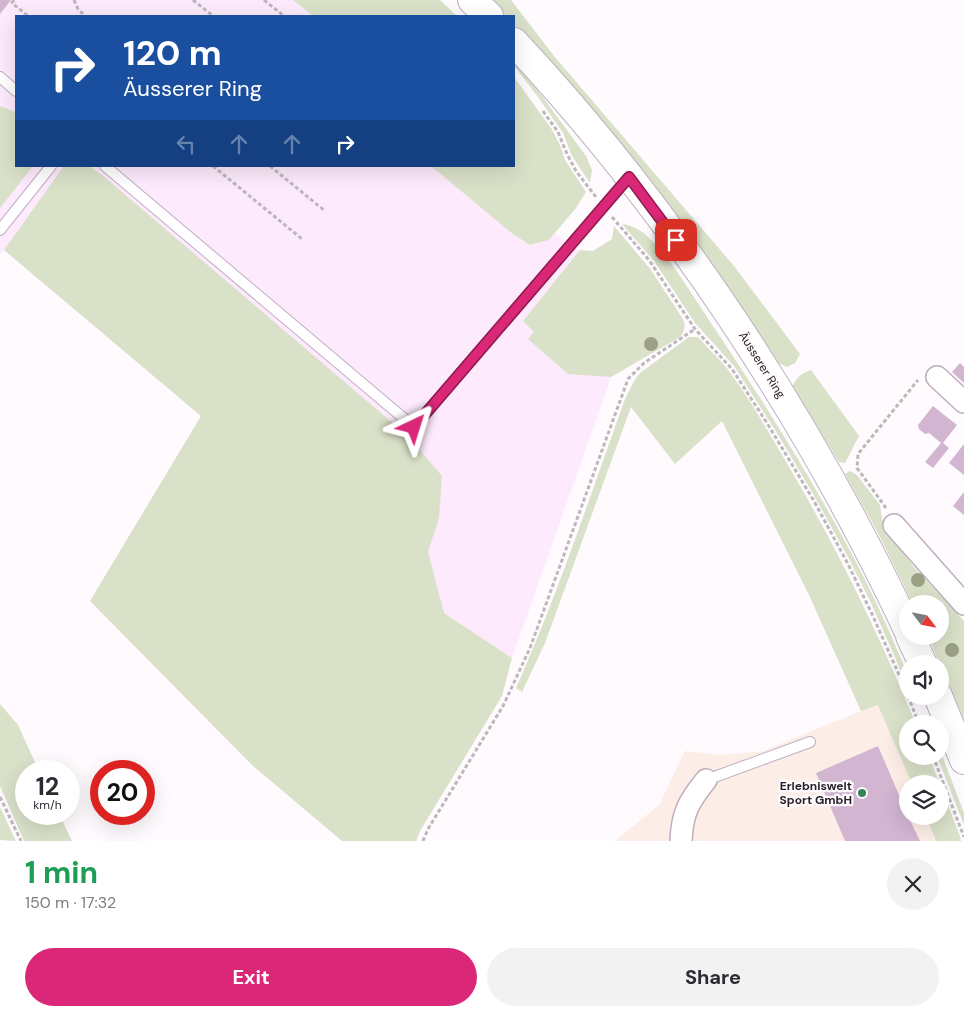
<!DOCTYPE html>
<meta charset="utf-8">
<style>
:root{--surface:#fff;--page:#f2f2f3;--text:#2b2b33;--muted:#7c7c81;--accent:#db2777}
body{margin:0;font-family:"DM Sans",sans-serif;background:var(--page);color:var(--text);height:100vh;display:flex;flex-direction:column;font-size:19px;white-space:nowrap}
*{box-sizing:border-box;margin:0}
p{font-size:16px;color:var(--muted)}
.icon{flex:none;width:28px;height:28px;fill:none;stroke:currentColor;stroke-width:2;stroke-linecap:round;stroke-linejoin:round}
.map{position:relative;height:841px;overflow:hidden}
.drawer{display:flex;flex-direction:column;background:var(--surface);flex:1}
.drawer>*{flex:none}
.banner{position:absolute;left:15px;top:15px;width:500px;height:152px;border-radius:0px;box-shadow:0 5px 20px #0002;background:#1a4fa0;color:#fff;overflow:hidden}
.needle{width:32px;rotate:122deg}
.controls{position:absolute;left:899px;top:595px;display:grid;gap:10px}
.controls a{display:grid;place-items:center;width:50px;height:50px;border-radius:50%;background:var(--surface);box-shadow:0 5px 20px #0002;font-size:25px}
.speed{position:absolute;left:15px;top:760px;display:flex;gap:10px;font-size:25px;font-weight:700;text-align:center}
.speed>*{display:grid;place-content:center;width:65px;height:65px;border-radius:50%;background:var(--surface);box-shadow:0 5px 20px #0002;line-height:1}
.speed small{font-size:12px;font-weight:400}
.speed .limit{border:8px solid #d22;background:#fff;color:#111}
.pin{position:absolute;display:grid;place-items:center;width:42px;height:42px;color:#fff;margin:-21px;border-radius:10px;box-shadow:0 2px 8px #0006}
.me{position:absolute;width:55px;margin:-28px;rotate:41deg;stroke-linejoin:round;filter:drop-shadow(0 0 4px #0008)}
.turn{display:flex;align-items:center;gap:18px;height:105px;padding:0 25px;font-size:22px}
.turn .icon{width:65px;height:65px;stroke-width:2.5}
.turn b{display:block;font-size:35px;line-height:42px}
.lanes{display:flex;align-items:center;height:48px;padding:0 25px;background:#0003;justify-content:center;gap:25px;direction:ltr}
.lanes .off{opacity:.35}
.round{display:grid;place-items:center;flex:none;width:52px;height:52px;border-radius:26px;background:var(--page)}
.headline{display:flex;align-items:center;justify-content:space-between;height:85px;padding:0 25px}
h1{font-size:30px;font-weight:700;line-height:38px;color:#1e9e55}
.cta{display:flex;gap:10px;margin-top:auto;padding:10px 25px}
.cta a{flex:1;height:58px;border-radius:30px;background:var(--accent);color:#fff;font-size:20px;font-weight:700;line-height:58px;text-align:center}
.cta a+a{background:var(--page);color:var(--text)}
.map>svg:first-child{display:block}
</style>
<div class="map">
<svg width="964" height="841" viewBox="0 0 964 841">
<rect width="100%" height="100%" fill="#fefafd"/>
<path fill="#fceee7" d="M878,704L912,784H908V816H926L936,841H615L659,805L685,751L721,755L763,751Z"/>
<path fill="#fdeafc" d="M0,0H293L313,16H16V166H431L521,240L530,245L549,240L554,233L585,255L620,352L512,658L444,613L253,766L90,601L201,416L4,250L0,254Z"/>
<path fill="#dae1c9" d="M293,0H440L457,16H313Z
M489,0H511L554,56L734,266L800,354L795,363L787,367L776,362L535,47L514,25V16H506Z
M514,58L586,156L592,170L590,183L572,156L563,133L538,97L514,66Z
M514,77L551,128L560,145L565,160L586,192L576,208L549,240L530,245L514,235L431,166H514Z
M0,106L16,112V166H33L0,208Z
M64,166H89L102,175L408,436L442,476L439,518L428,552L444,613L512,658L502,696L420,831L416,841H342L253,766L90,601L201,416L4,250Z
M622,224C631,225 639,229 646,235C672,259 693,297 713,326C764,402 812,479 855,560C874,596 891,635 907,673V685L871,603L849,559L812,492L777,433L734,366L695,323L654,261Z
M614,226L651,270L681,316C686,324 686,329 680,337L611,377L568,374L528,339L534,332L523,321L580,250L593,251L612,239Z
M689,337H697L701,340C710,351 721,360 729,371C751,401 769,433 788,465C837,548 879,634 916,724H908V756H929L960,836L961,841H936L926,816H940V784H912L878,705L861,711L809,595L722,421L675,464L631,407L545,643L522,692L516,688C558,594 590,496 625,399L634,381L640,373Z
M811,370L859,436L845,463L839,462L792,386C798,377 801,373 811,370Z
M850,471L857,475L880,505L883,525L896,543L913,566L964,621V720L928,636H940V604H913L877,531L845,474Z
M0,704L18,725L39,771H26V814H59L72,841H24L0,786Z
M940,750L964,813V825L937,756H940Z
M0,807L14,837L16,841L0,840Z"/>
<path fill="#d1b5d1" d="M0,0H11L0,14Z
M960,363L964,367V383L952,372Z
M933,406L957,425L943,443L949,448L933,468L925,462L941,443L929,433L925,434L919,429L918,425Z
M964,444V475L949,463Z
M964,492V515L953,506Z
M878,746L908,816L920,841H845L816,773Z"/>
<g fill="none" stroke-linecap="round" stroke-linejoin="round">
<g stroke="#bfafbf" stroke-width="12">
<path id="lane" d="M0,77L16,91
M105,166L414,427L628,178
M0,230L51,166
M706,780L810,742"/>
</g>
<g stroke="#bfafbf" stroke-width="24">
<path id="street" d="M937,377L964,402
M894,525L964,604
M681,841C682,813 689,801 706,780"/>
</g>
<g stroke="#bfafbf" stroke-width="30">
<path id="primary" d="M472,0L489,16
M514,42C673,212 809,419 908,630
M910,636L923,664
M938,696L964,760"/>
</g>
<path stroke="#bcb8bb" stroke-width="3" stroke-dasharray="4 2.5" stroke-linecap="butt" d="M14,0L12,3L28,16
M74,0L78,9L85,16
M193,0L213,16
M264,0L284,16
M543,111L558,132L567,154L576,171L596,197
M213,166L302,239
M270,166L325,211
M612,217L649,260L695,329L732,369L767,423L814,501L848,564L872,614L908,695
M886,508L857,468L858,454L918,380
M908,696L919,724
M933,756L964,837
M0,797L21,841
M423,841L428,829L503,706L530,648L628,379L644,363L695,329"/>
<use href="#lane" stroke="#fff" stroke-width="10"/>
<use href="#street" stroke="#fff" stroke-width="21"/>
<use href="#primary" stroke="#fff" stroke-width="28"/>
</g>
<g fill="#9ca185">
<circle cx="651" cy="344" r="7"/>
<circle cx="918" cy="580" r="7"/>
<circle cx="952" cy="650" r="7"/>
</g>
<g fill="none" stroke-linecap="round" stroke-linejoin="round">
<g stroke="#8e194d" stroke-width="12">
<path id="route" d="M414,427L629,177L676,240"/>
</g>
<use href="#route" stroke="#db2777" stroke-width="9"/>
</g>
<circle fill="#348556" stroke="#fefafd" stroke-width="2" cx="862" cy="793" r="5"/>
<g text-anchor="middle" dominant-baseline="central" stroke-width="4.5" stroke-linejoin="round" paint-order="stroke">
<g font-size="12" fill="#251f25" stroke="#fefafd">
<text transform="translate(762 365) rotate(58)">Äusserer Ring</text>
</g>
<g font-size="12" font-weight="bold" fill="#251f25" stroke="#fefafd" text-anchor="end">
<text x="852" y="786">Erlebniswelt<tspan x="852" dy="14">Sport GmbH</tspan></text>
</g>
</g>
</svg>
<div class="controls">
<a><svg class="needle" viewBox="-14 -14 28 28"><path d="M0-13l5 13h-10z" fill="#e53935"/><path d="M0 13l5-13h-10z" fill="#7c7c81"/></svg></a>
<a><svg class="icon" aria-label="sound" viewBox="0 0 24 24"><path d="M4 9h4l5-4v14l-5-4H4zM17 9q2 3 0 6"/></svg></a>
<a><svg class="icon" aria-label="search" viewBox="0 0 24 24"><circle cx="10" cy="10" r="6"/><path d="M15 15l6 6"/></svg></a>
<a><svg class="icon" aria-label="layers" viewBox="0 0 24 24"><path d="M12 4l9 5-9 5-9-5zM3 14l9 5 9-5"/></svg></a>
</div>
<div class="speed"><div>12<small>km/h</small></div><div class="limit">20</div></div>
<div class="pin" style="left:676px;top:240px;background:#d93025"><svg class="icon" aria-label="arrive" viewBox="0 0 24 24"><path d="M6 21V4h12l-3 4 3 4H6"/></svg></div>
<svg class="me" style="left:414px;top:427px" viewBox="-20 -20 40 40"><path d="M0-17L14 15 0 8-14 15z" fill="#db2777" stroke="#fff" stroke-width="4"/></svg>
<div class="banner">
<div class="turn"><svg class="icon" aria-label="right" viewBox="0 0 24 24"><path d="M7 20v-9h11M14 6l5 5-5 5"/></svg><div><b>120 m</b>Äusserer Ring</div></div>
<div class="lanes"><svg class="icon off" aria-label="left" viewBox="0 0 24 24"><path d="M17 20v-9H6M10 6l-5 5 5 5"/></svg><svg class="icon off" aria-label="ahead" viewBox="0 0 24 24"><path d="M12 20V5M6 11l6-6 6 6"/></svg><svg class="icon off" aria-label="ahead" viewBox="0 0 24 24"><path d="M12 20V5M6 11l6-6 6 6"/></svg><svg class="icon" aria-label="right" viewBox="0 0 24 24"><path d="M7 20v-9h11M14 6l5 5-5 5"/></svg></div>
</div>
</div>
<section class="drawer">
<div class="headline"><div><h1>1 min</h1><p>150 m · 17:32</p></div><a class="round"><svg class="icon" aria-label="close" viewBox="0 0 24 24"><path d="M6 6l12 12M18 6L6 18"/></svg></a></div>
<div class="cta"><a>Exit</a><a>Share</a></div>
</section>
